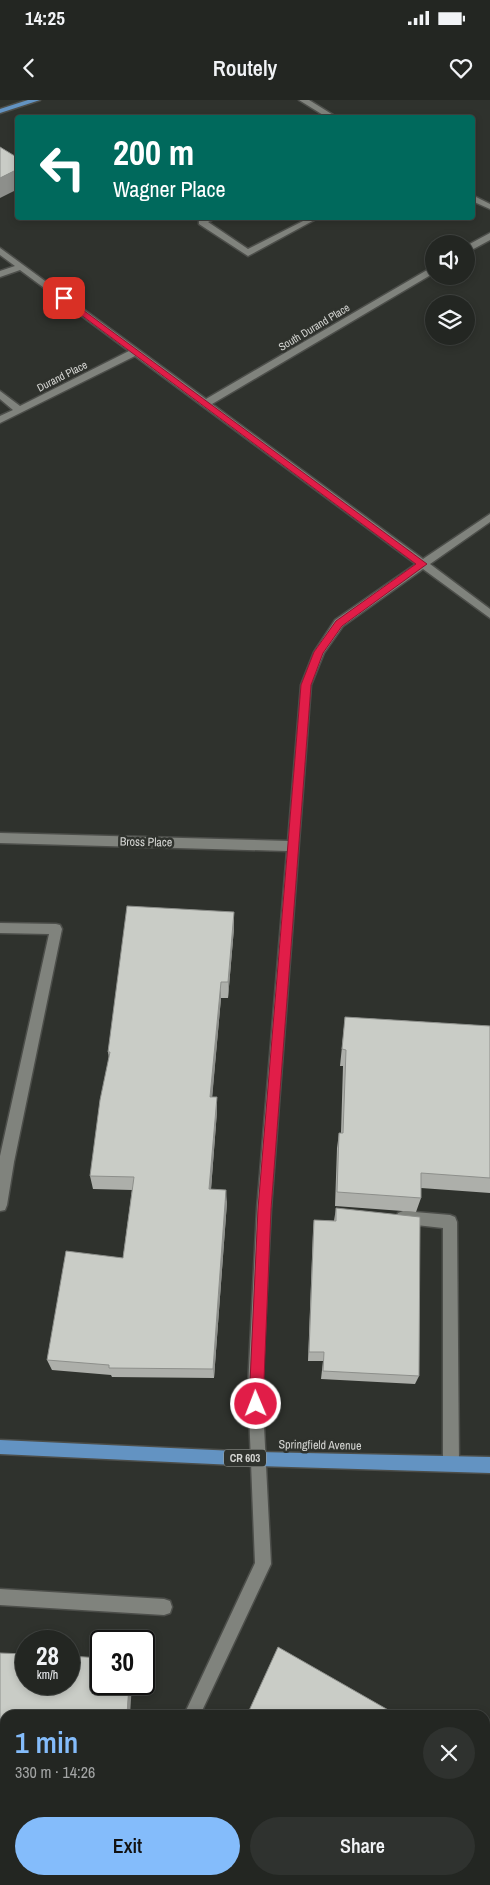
<!DOCTYPE html>
<meta charset="utf-8">
<style>
:root{--surface:#232622;--page:#2f322f;--text:#f1f3f6;--muted:#a3a5a5;--line:#404340;--accent:#84bcfb}
body{margin:0;font-family:"Archivo Narrow",sans-serif;background:var(--page);color:var(--text);height:100vh;display:flex;flex-direction:column;font-size:19px;white-space:nowrap}
*{box-sizing:border-box;margin:0}
p{font-size:16px;color:var(--muted)}
.icon{flex:none;width:28px;height:28px;fill:none;stroke:currentColor;stroke-width:2;stroke-linecap:round;stroke-linejoin:round}
.map{position:relative;flex:1;overflow:hidden}
.drawer{position:absolute;left:0px;top:1610px;width:490px;height:175px;display:flex;flex-direction:column;background:var(--surface);border-radius:15px 15px 0 0;box-shadow:0 2px 8px #0003,0 0 0 1px var(--line)}
.drawer>*{flex:none}
.top-card{position:absolute;left:15px;top:15px;width:460px;height:105px;border-radius:5px;box-shadow:0 2px 8px #0003,0 0 0 1px var(--line);background:#00695c;color:#fff;overflow:hidden}
.buttons{position:absolute;left:425px;top:135px;display:grid;gap:10px}
.buttons a{display:grid;place-items:center;width:50px;height:50px;border-radius:50%;background:var(--surface);box-shadow:0 2px 8px #0003,0 0 0 1px var(--line);font-size:25px}
.speed{position:absolute;left:15px;top:1530px;display:flex;gap:10px;font-size:25px;font-weight:700;text-align:center}
.speed>*{display:grid;place-content:center;width:65px;height:65px;border-radius:50%;background:var(--surface);box-shadow:0 2px 8px #0003,0 0 0 1px var(--line);line-height:1}
.speed small{font-size:12px;font-weight:400}
.speed .limit{border:2px solid #111;border-radius:8px;background:#fff;color:#111}
.pin{position:absolute;display:grid;place-items:center;width:42px;height:42px;color:#fff;margin:-21px;border-radius:10px;box-shadow:0 2px 8px #0006}
.me{position:absolute;width:55px;margin:-28px;rotate:359deg;stroke-linejoin:round;filter:drop-shadow(0 0 4px #0008)}
.turn{display:flex;align-items:center;gap:18px;height:105px;padding:0 15px;font-size:22px}
.turn .icon{width:65px;height:65px;stroke-width:2.5}
.turn b{display:block;font-size:35px;line-height:42px}
.round{display:grid;place-items:center;flex:none;width:52px;height:52px;border-radius:26px;background:var(--page)}
.summary{display:flex;align-items:center;justify-content:space-between;height:85px;padding:0 15px}
h1{font-size:30px;font-weight:600;line-height:38px;color:var(--accent)}
.primary-button{display:flex;gap:10px;margin-top:auto;padding:10px 15px}
.primary-button a{flex:1;height:58px;border-radius:30px;background:var(--accent);color:#111;font-size:20px;font-weight:600;line-height:58px;text-align:center}
.primary-button a+a{background:var(--page);color:var(--text)}
.status{display:flex;justify-content:space-between;align-items:center;height:35px;padding:0 25px;background:var(--surface);direction:ltr}
.status svg{height:14px;fill:currentColor}
header{display:flex;justify-content:space-between;align-items:center;height:65px;padding:0 15px;background:var(--surface);font-size:22px;font-weight:600}
.map>svg:first-child{display:block}
</style>
<div class="status"><b>14:25</b><svg viewBox="0 0 49 12"><path d="M0 12V9h3v3zM5 12V6h3v6zM10 12V3h3v9zM15 12V0h3v12zM26 1h20v11H26zM47 4h2v5h-2z"/></svg></div>
<header><svg class="icon" aria-label="back" viewBox="0 0 24 24"><path d="M15 5l-7 7 7 7"/></svg>Routely<svg class="icon" aria-label="heart" viewBox="0 0 24 24"><path d="M12 20l-8-8c-3-5 5-10 8-4 3-6 11-1 8 4z"/></svg></header>
<div class="map">
<svg width="490" height="1785" viewBox="0 0 490 1785">
<rect width="100%" height="100%" fill="#2f322d"/>
<g fill="none" stroke-linecap="round" stroke-linejoin="round">
<g stroke="#4c4e4a" stroke-width="3">
<path id="minor" d="M299,0H309L338,18H328Z
M472,95L490,104V109L472,101Z
M206,118H216L208,122L248,149L309,118H318L248,156L199,124V120Z
M490,133V140L466,153V146Z
M0,148L206,299L434,166V173L212,304L423,459L490,414V422L430,464L490,509V518L423,469L343,526L324,553L311,585L271,1109L262,1287L271,1464L200,1615H184L255,1463L248,1287L257,1109L287,751L0,743V733L288,741L301,585L314,552L335,520L416,464L135,256L0,323V316L13,310L0,299V291L20,306L129,251L20,170L0,177V171L15,166L0,155Z
M0,823L56,824L60,825L62,829L14,1062L7,1105L5,1110L0,1111V1056L49,834L0,833Z
M403,1111L450,1115L455,1117L457,1122L459,1363L456,1368L451,1371L446,1368L443,1363V1128L398,1123L396,1118L398,1113Z
M0,1489L164,1499L170,1501L172,1507L170,1513L164,1515L0,1505Z
M5,1754V1772L0,1773V1755Z
M42,1780H60L58,1785H40Z"/>
</g>
<g stroke="#4c4e4a" stroke-width="3">
<path id="major" d="M28,0H40L0,13V9Z
M0,1340L258,1352L490,1357V1373L258,1366L0,1354Z"/>
</g>
<use href="#minor" fill="#80837d" fill-rule="evenodd"/>
<use href="#major" fill="#6393c2" fill-rule="evenodd"/>
</g>
<path fill="#adafaa" d="M234,812V828L228,898H221L212,997H217V1011L211,1089L227,1102L214,1278L112,1277L111,1275L52,1270L47,1260L123,1158L132,1090L93,1089L90,1076L109,958L108,952Z
M345,917L490,926V1093L421,1088V1098L416,1112L335,1106L337,1048L339,1033H341L343,966H340Z
M336,1108L419,1276L415,1284L321,1279L323,1261H308L313,1131L314,1120L334,1121Z"/>
<path fill="#8d8f8b" d="M18,69V89L0,98V78Z
M234,812V828L228,898V882Z
M221,882V898L211,1011L210,997Z
M217,997V1011L210,1102L209,1089Z
M226,1090L227,1102L214,1278L213,1269Z
M129,1584H132L130,1615H127Z"/>
<path fill="#c9ccc6" stroke="#8d8f8b" d="M0,47L18,58V69L0,78Z
M127,806L234,812L228,882H221L210,997H217L209,1089L226,1090L213,1269L109,1268V1265L47,1260L66,1151L123,1158L134,1077L90,1076L100,1000L110,952H108Z
M345,917L490,926V1078L421,1073V1098L337,1092L339,1033H343L346,950L342,949Z
M336,1108L420,1117L419,1276L323,1271L324,1252H309L314,1120L336,1121Z
M278,1547L397,1615H247Z
M0,1553L26,1554V1584H69V1556L101,1558V1584H129L127,1615H5V1656H0Z
M186,1780H353L351,1785H184Z"/>
<path fill="#e11d48" stroke="#92132f" d="M64,196L427,464L342,526L323,553L311,585L271,1109L263,1304L261,1309L256,1311L251,1309L249,1304L258,1109L301,585L314,552L336,521L416,464L61,200L60,198Z"/>
<g text-anchor="middle" dominant-baseline="central" stroke-width="5" stroke-linejoin="round" paint-order="stroke">
<g font-size="11" fill="#d4d5d2" stroke="#2f322d">
<text transform="translate(314 227) rotate(-31)">South Durand Place</text>
<text transform="translate(62 276) rotate(-27)">Durand Place</text>
</g>
<rect fill="#2f322d" stroke="#a2a4a0" stroke-width="1" x="224" y="1349.5" width="42" height="17" rx="4"/>
<g font-size="11" font-weight="bold" fill="#d4d5d2">
<text x="245" y="1358">CR 603</text>
</g>
<g font-size="12" fill="#d4d5d2" stroke="#2f322d">
<text transform="translate(146 742) rotate(1)">Bross Place</text>
<text transform="translate(320 1345) rotate(1)">Springfield Avenue</text>
</g>
</g>
</svg>
<div class="buttons">
<a><svg class="icon" aria-label="sound" viewBox="0 0 24 24"><path d="M4 9h4l5-4v14l-5-4H4zM17 9q2 3 0 6"/></svg></a>
<a><svg class="icon" aria-label="layers" viewBox="0 0 24 24"><path d="M12 4l9 5-9 5-9-5zM3 14l9 5 9-5"/></svg></a>
</div>
<div class="speed"><div>28<small>km/h</small></div><div class="limit">30</div></div>
<div class="pin" style="left:64px;top:198px;background:#d93025"><svg class="icon" aria-label="arrive" viewBox="0 0 24 24"><path d="M6 21V4h12l-3 4 3 4H6"/></svg></div>
<svg class="me" style="left:256px;top:1304px" viewBox="-20 -20 40 40"><circle r="17" fill="#e11d48" stroke="#fff" stroke-width="3"/><path d="M0-11L8 9 0 5-8 9z" fill="#fff"/></svg>
<div class="top-card">
<div class="turn"><svg class="icon" aria-label="left" viewBox="0 0 24 24"><path d="M17 20v-9H6M10 6l-5 5 5 5"/></svg><div><b>200 m</b>Wagner Place</div></div>
</div>
<section class="drawer">
<div class="summary"><div><h1>1 min</h1><p>330 m · 14:26</p></div><a class="round"><svg class="icon" aria-label="close" viewBox="0 0 24 24"><path d="M6 6l12 12M18 6L6 18"/></svg></a></div>
<div class="primary-button"><a>Exit</a><a>Share</a></div>
</section>
</div>
